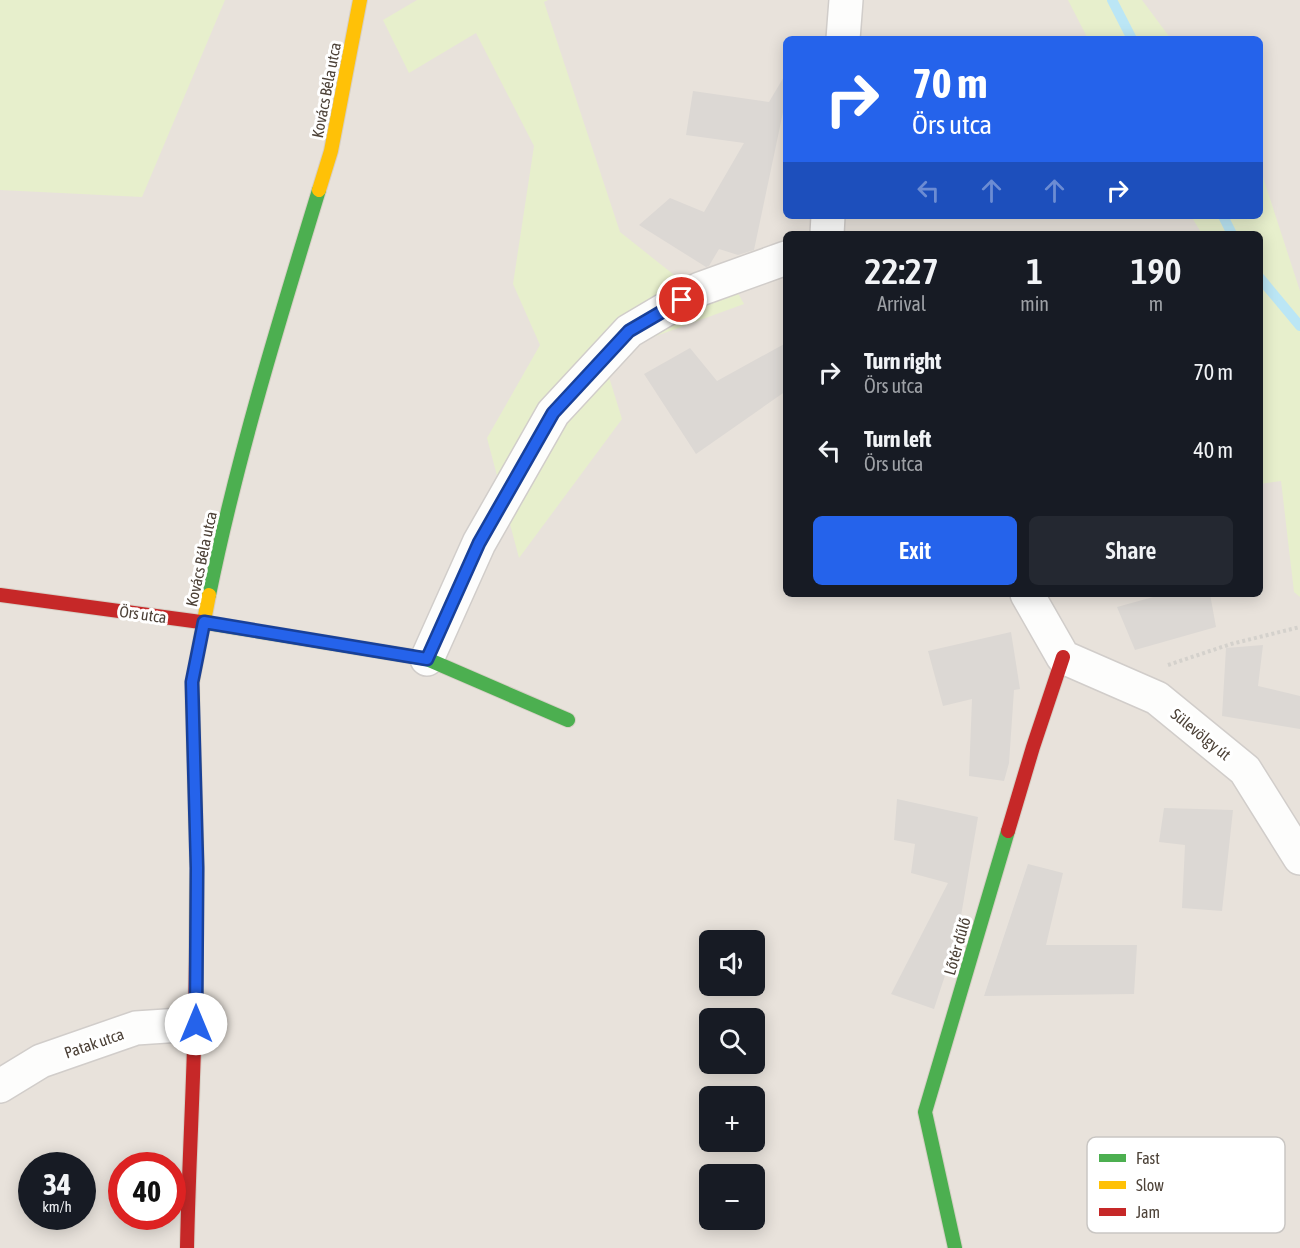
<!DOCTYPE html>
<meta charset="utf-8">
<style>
:root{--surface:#171b24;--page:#242831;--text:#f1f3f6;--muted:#9ea1a6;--accent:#2563eb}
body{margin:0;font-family:"Asap Condensed",sans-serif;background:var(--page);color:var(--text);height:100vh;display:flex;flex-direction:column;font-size:22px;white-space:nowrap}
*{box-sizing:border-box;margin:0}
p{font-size:20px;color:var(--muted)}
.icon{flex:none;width:33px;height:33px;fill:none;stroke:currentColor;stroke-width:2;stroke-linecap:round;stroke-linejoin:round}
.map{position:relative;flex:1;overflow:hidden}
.side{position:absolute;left:783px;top:231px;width:480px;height:366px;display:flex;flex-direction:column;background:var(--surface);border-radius:9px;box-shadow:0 3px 15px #0003}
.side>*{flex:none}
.guide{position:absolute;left:783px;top:36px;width:480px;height:183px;border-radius:9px;box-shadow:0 3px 15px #0003;background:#2563eb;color:#fff;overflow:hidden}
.buttons{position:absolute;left:699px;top:930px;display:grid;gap:12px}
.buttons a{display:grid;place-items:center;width:66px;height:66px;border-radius:9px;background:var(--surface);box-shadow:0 3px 15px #0003;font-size:30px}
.speed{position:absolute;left:18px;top:1152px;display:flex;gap:12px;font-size:30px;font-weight:700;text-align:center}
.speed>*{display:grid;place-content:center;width:78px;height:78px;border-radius:50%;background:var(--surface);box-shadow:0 3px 15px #0003;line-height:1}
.speed small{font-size:15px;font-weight:400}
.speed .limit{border:9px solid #d22;background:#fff;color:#111}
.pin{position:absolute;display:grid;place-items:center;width:51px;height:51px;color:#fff;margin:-26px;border:3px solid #fff;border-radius:50%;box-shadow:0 2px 6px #0007}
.me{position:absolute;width:66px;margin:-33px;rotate:0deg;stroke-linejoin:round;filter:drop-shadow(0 0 4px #0008)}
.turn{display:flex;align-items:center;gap:21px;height:126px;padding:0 30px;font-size:27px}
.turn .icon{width:78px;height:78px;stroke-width:2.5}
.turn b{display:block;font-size:42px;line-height:51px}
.lanes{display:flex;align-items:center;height:57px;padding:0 30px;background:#0003;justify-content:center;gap:30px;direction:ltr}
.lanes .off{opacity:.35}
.eta{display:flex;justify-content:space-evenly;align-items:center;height:102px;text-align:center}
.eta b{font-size:36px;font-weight:600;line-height:42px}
.cta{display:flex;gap:12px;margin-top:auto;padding:12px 30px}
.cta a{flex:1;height:69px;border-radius:9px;background:var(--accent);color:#fff;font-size:24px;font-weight:600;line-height:69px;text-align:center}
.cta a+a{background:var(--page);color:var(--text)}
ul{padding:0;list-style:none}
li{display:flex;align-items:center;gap:18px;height:78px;padding:0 30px}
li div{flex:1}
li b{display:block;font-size:22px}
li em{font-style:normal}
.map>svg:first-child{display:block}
</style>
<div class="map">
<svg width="1300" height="1248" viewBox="0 0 1300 1248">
<rect width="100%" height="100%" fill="#f4f1ee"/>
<path fill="#e8e2db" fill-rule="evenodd" d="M0,0H1300V1248H0ZM786,39H1260V216H786ZM786,234H1260V594H786ZM710,940H754V986H710ZM710,1018H754V1064H710ZM710,1096H754V1142H710ZM32,1166H82V1216H32ZM122,1166H172V1216H122ZM710,1174H754V1220H710Z"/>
<path fill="#e7efcc" d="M0,0H225L142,197L0,190Z
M417,0H548L544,2L620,232L688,286L724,268L744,304L645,340L609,377L622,419L519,558L487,438L540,345L513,284L534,146L476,33L409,73L383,20Z
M1068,0H1142L1171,39H1088Z
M1260,168L1300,291V597L1294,592L1281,481L1260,484V234H1202L1191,216H1260Z"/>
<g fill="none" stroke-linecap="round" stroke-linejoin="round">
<path stroke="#bbe6f5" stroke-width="10" d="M1112,0L1132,39
M1223,216L1232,234
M1260,278L1300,326"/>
</g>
<path fill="#dcd8d4" d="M785,75L786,98L754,250L738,255L719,249L709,266L706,267L639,225L670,198L704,212L744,143L686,135L693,91L769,102Z
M786,343V391L696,454L644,374L690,348L717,381Z
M1164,594H1210L1216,627L1135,650L1117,607Z
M1011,632L1020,689L1014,690L1009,763L1004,781L969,776L972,699L943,706L928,651Z
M1263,645L1258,686L1300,696V729L1222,716L1226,648Z
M897,799L978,817L957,939L934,1009L891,994L948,883L911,873L915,844L894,840Z
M1164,808L1233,810L1222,911L1182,908L1185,845L1159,842Z
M1028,864L1063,873L1046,945H1137L1134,994L984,996Z"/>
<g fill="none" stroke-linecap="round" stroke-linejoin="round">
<g stroke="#d1cdca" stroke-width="36">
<path id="street" d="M843,39L846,0
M827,234L828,216
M1027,594L1063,657L1157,698L1245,770L1300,858
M427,659L479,543L553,413L629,331L700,289L786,258
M0,1086L41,1061L136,1028L196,1024"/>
</g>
<g stroke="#d6cfc5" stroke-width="16">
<path id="fast" d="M209,595C237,458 278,324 319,190
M208,623L427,659L568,720
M955,1248L925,1112L1008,831"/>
</g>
<g stroke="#d6cfc5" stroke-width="16">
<path id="slow" d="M319,190L331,151L360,0
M196,947L197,868L192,683L209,595"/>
</g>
<g stroke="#d6cfc5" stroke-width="16">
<path id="jam" d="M0,595L208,623
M1008,831L1033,747L1063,657
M187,1248C189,1148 196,1048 196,947"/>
</g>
<path stroke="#d4d1cc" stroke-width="4" stroke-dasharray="3 3" stroke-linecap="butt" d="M1168,665L1231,644L1300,627"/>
<use href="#street" stroke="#fdfdfc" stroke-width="33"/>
<use href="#fast" stroke="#4caf50" stroke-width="14"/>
<use href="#slow" stroke="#ffc107" stroke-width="14"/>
<use href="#jam" stroke="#c62828" stroke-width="14"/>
</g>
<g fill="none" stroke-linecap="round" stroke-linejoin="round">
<g stroke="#184099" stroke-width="15">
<path id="route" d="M196,1024L197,868L192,682L204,622L427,659L479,543L553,413L629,331L682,300"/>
</g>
<use href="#route" stroke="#2563eb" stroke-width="10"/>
</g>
<g text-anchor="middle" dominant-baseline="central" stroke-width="6" stroke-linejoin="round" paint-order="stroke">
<g font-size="16" fill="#4c4137" stroke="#fff">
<text transform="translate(326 90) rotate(-79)">Kovács Béla utca</text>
<text transform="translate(201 559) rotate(-78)">Kovács Béla utca</text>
<text transform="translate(143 614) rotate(8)">Örs utca</text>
<text transform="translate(1201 734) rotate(39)">Sülevölgy út</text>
<text transform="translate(957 946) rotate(-74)">Lőtér dűlő</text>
<text transform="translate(94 1043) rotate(-19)">Patak utca</text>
</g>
</g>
<rect x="1087" y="1137" width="198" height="96" rx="9" fill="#fff" stroke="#c9c6c3" stroke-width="1.5"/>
<rect x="1099" y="1154" width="27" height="8" fill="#4caf50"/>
<rect x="1099" y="1181" width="27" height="8" fill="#ffc107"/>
<rect x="1099" y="1208" width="27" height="8" fill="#c62828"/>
<g font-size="16" fill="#4c4137">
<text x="1136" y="1164">Fast</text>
<text x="1136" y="1191">Slow</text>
<text x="1136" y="1218">Jam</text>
</g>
</svg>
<div class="buttons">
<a><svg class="icon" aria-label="sound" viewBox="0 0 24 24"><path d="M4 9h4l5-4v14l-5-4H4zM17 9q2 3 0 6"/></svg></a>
<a><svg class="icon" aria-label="search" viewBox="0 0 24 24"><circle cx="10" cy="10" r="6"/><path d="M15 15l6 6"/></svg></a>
<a>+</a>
<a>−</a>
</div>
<div class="speed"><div>34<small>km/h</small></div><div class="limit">40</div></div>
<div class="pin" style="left:682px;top:300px;background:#d93025"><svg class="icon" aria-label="arrive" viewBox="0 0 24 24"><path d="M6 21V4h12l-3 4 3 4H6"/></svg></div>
<svg class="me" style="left:196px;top:1024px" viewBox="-20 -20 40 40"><circle r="19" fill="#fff"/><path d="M0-13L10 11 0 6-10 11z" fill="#2563eb"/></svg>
<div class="guide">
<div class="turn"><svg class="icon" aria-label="right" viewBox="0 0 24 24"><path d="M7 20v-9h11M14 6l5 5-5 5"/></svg><div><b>70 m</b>Örs utca</div></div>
<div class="lanes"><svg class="icon off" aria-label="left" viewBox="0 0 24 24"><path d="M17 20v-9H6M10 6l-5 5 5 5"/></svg><svg class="icon off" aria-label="ahead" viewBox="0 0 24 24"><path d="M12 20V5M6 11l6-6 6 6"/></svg><svg class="icon off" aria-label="ahead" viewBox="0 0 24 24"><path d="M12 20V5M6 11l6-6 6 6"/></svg><svg class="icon" aria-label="right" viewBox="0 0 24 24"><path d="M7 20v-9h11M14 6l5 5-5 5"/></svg></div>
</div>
<section class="side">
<div class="eta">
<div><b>22:27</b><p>Arrival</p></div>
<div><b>1</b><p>min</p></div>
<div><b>190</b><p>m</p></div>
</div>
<ul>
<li><svg class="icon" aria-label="right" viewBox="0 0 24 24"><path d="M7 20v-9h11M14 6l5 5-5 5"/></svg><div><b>Turn right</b><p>Örs utca</p></div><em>70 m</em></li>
<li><svg class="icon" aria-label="left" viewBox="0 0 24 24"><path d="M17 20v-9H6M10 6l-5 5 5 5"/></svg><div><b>Turn left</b><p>Örs utca</p></div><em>40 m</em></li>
</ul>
<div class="cta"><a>Exit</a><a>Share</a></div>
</section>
</div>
